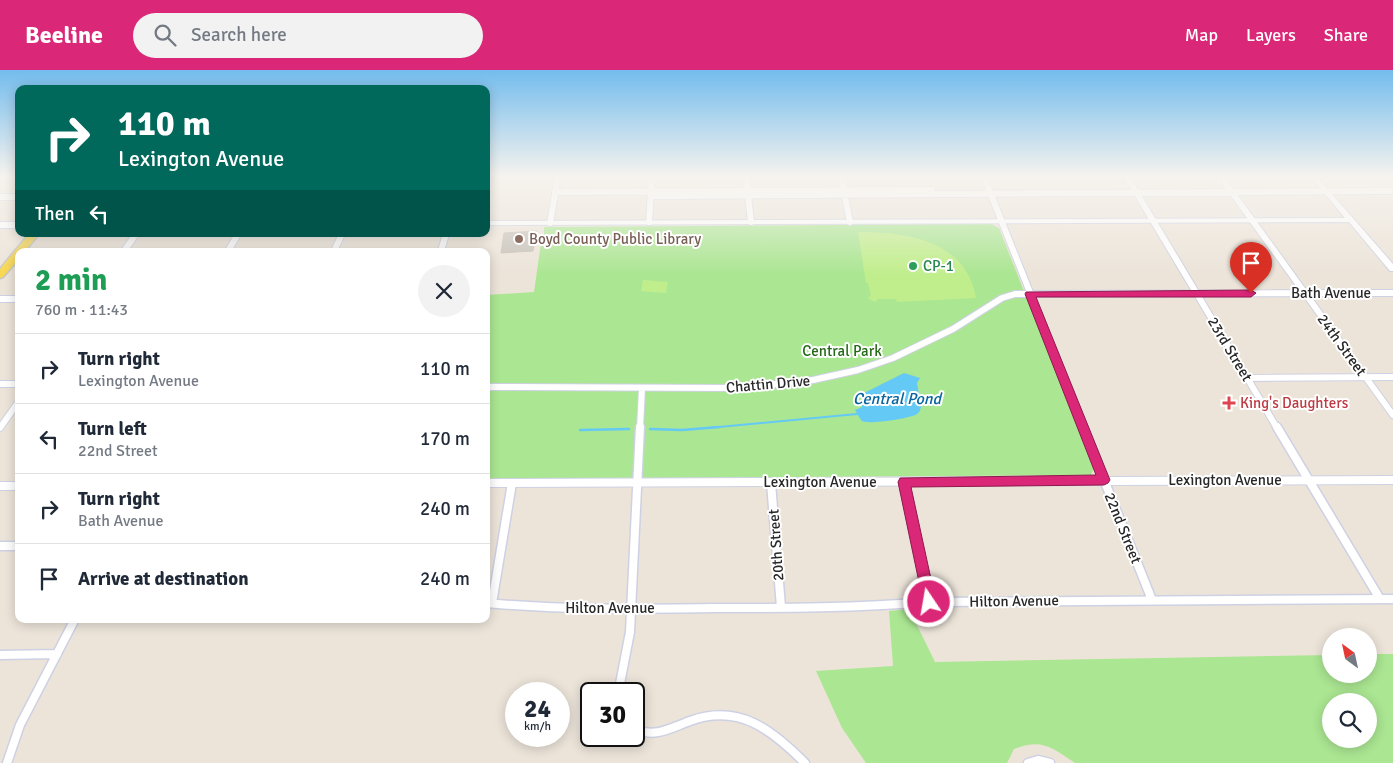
<!DOCTYPE html>
<meta charset="utf-8">
<style>
:root{--surface:#fff;--page:#f2f2f3;--text:#1f2937;--muted:#747a83;--line:#e0e1e3;--accent:#db2777}
body{margin:0;font-family:Signika,sans-serif;background:var(--page);color:var(--text);height:100vh;display:flex;flex-direction:column;font-size:19px;white-space:nowrap}
*{box-sizing:border-box;margin:0}
p{font-size:16px;color:var(--muted)}
.icon{flex:none;width:28px;height:28px;fill:none;stroke:currentColor;stroke-width:2;stroke-linecap:round;stroke-linejoin:round}
.map{position:relative;flex:1;overflow:hidden}
.side{position:absolute;left:15px;top:178px;width:475px;height:375px;display:flex;flex-direction:column;background:var(--surface);border-radius:10px;box-shadow:0 2px 12px #0003}
.side>*{flex:none}
.guide{position:absolute;left:15px;top:15px;width:475px;height:152px;border-radius:10px;box-shadow:0 2px 12px #0003;background:#00695c;color:#fff;overflow:hidden}
.needle{width:32px;rotate:327deg}
.buttons{position:absolute;left:1322px;top:558px;display:grid;gap:10px}
.buttons a{display:grid;place-items:center;width:55px;height:55px;border-radius:50%;background:var(--surface);box-shadow:0 2px 12px #0003;font-size:25px}
.speed{position:absolute;left:505px;top:612px;display:flex;gap:10px;font-size:25px;font-weight:700;text-align:center}
.speed>*{display:grid;place-content:center;width:65px;height:65px;border-radius:50%;background:var(--surface);box-shadow:0 2px 12px #0003;line-height:1}
.speed small{font-size:12px;font-weight:400}
.speed .limit{border:2px solid #111;border-radius:8px;background:#fff;color:#111}
.pin{position:absolute;display:grid;place-items:center;width:42px;height:42px;color:#fff;margin:-51px -21px;border-radius:50% 50% 50% 0;rotate:-45deg;box-shadow:0 0 5px #0007}
.pin .icon{rotate:45deg}
.me{position:absolute;width:55px;margin:-28px;rotate:348deg;stroke-linejoin:round;filter:drop-shadow(0 0 4px #0008)}
.turn{display:flex;align-items:center;gap:18px;height:105px;padding:0 20px;font-size:22px}
.turn .icon{width:65px;height:65px;stroke-width:2.5}
.turn b{display:block;font-size:35px;line-height:42px}
.then{display:flex;align-items:center;height:48px;padding:0 20px;background:#0003;gap:10px;font-size:19px}
.round{display:grid;place-items:center;flex:none;width:52px;height:52px;border-radius:26px;background:var(--page)}
.headline{display:flex;align-items:center;justify-content:space-between;height:85px;padding:0 20px}
h1{font-size:30px;font-weight:700;line-height:38px;color:#1e9e55}
ul{padding:0;list-style:none}
li{display:flex;align-items:center;gap:15px;height:70px;padding:0 20px;border-top:1px solid var(--line)}
li div{flex:1}
li b{display:block;font-size:19px}
li em{font-style:normal}
header{display:flex;align-items:center;gap:30px;box-sizing:border-box;height:70px;padding:0 25px;background:var(--accent);color:#fff}
header strong{font-size:24px}
nav{display:flex;gap:28px;margin-inline-start:auto;font-size:18px}
.search{width:350px;height:45px;background:var(--page);display:flex;align-items:center;gap:12px;box-sizing:border-box;padding:0 18px;border-radius:28px;color:var(--muted);font-size:19px}
.map>svg:first-child{display:block}
</style>
<header>
<strong>Beeline</strong>
<div class="search"><svg class="icon" aria-label="search" viewBox="0 0 24 24"><circle cx="10" cy="10" r="6"/><path d="M15 15l6 6"/></svg>Search here</div>
<nav><a>Map</a><a>Layers</a><a>Share</a></nav>
</header>
<div class="map">
<svg width="1393" height="693" viewBox="0 0 1393 693">
<rect width="100%" height="100%" fill="#ece4d9"/>
<path fill="#abe692" fill-rule="evenodd" d="M991,154L999,158L1094,398L1091,405L486,409V225L534,222L541,173L544,167V157Z
M909,539L935,592L1331,585V604H1369V584H1393V693H1075C1052,678 1042,668 1014,679L1007,693H866L842,658L816,601L893,596L889,541ZM1369,631V669H1331V631Z"/>
<path fill="#c1ee8d" d="M858,162C907,162 966,170 976,228L897,232L896,229H878L875,232L868,228L871,225L868,213H866Z
M643,210L668,212L666,223L641,221Z"/>
<path fill="#65c9f5" d="M904,303L920,308L917,313L919,324L916,328L921,337C920,340 920,342 917,344C913,348 867,355 862,351C859,348 857,343 855,340L862,337L864,323Z"/>
<g fill="none" stroke-linecap="round" stroke-linejoin="round">
<path stroke="#65c9f5" stroke-width="2" d="M708,358L857,344"/>
<path stroke="#65c9f5" stroke-width="2.5" d="M650,359L682,360L719,357
M580,360L629,359"/>
</g>
<path fill="#c7c1b9" stroke="#c7c1b3" d="M537,161L533,181L501,183L504,163Z"/>
<g fill="none" stroke-linecap="round" stroke-linejoin="round">
<g stroke="#ced1e3" stroke-width="8">
<path id="minor-far1" d="M746,107L751,152
M841,107L850,152
M984,107L1084,358
M1127,107L1277,358
M1221,107L1393,345
M555,122L932,120
M651,126L1393,121
M0,127H19
M649,152L652,107
M550,153L558,107
M124,181L136,164
M228,181L238,164
M334,181L342,164
M441,181L446,164
M0,229H19
M1247,308L1393,307
M0,314H19
M486,317L737,318L813,310L858,300L893,288L953,259L1002,228L1015,224L1393,223
M0,358L19,331
M640,358L642,318"/>
</g>
<g stroke="#ced1e3" stroke-width="11">
<path id="minor" d="M1083,357L1152,530
M1277,357L1380,529
M904,412L929,532
M771,413L781,537
M0,476H19
M486,533C562,540 637,539 713,538C785,538 857,538 929,532L1393,529
M492,533L512,413
M0,585L57,584
M618,624L630,562L640,357
M634,660C658,667 668,659 690,651C739,633 772,660 805,693
M7,693L20,655L75,549
M1028,693L1038,690L1050,693"/>
</g>
<g stroke="#ced1e3" stroke-width="2">
<path id="tertiary" d="M1311,107H1317L1393,194V201H1390L1349,152L486,155V151L1345,148Z
M1393,406V414L486,417V409Z
M0,412H19V420H0Z"/>
</g>
<g stroke="#ced1e3" stroke-width="2">
<path id="secondary" d="M0,152H19V158H0Z"/>
</g>
<g stroke="#c7c7c7" stroke-width="3">
<path id="primary" d="M29,164H39L25,181H19V189L3,207L0,208V199Z"/>
</g>
<use href="#minor-far1" stroke="#fff" stroke-width="6"/>
<use href="#minor" stroke="#fff" stroke-width="8"/>
<use href="#tertiary" fill="#fff" fill-rule="evenodd"/>
<use href="#secondary" fill="#fff" fill-rule="evenodd"/>
<use href="#primary" fill="#f8d852" fill-rule="evenodd"/>
</g>
<linearGradient id="sky" x2="0" y2="1"><stop stop-color="#73bced"/><stop offset="0.52" stop-color="#f6f3ee"/><stop offset="1" stop-color="#f6f3ee" stop-opacity="0"/></linearGradient>
<rect width="1393" height="204" fill="url(#sky)"/>
<path fill="#db2777" stroke="#8e194d" d="M1251,220L1256,223L1251,227H1036L1110,410L1108,413L1104,415L911,417L936,532L934,536L929,538L924,536L898,412L900,408L1096,405L1025,224L1026,222Z"/>
<circle fill="#8d6e63" stroke="#fff" stroke-width="2" cx="519" cy="169" r="5"/>
<circle fill="#2e9e5b" stroke="#fff" stroke-width="2" cx="913" cy="196" r="5"/>
<path fill="#e0444e" stroke="#fff" stroke-width="2" d="M1226.5 325.5h5v5h5v5h-5v5h-5v-5h-5v-5h5z"/>
<g text-anchor="middle" dominant-baseline="central" stroke-width="4" stroke-linejoin="round" paint-order="stroke">
<g font-size="15" fill="#785e54" stroke="#fff" text-anchor="start">
<text x="529" y="169">Boyd County Public Library</text>
</g>
<g font-size="15" fill="#27864d" stroke="#fff" text-anchor="start">
<text x="923" y="196">CP-1</text>
</g>
<g font-size="15" fill="#282828" stroke="#fff">
<text x="1331" y="223">Bath Avenue</text>
<text transform="translate(1342 275) rotate(54)">24th Street</text>
<text transform="translate(1230 279) rotate(59)">23rd Street</text>
<text transform="translate(768 314) rotate(-5)">Chattin Drive</text>
<text x="1225" y="410">Lexington Avenue</text>
<text x="820" y="412">Lexington Avenue</text>
<text transform="translate(1123 458) rotate(68)">22nd Street</text>
<text transform="translate(776 475) rotate(-94)">20th Street</text>
<text transform="translate(1014 531) rotate(-1)">Hilton Avenue</text>
<text x="610" y="538">Hilton Avenue</text>
</g>
<g font-size="15" fill="#236816" stroke="#fff">
<text x="842" y="281">Central Park</text>
</g>
<g font-size="15" fill="#be3a42" stroke="#fff" text-anchor="start">
<text x="1240" y="333">King's Daughters</text>
</g>
<g font-size="16" font-style="italic" fill="#06649f" stroke="#fff">
<text x="897" y="329">Central Pond</text>
</g>
</g>
</svg>
<div class="buttons">
<a><svg class="needle" viewBox="-14 -14 28 28"><path d="M0-13l5 13h-10z" fill="#e53935"/><path d="M0 13l5-13h-10z" fill="#747a83"/></svg></a>
<a><svg class="icon" aria-label="search" viewBox="0 0 24 24"><circle cx="10" cy="10" r="6"/><path d="M15 15l6 6"/></svg></a>
</div>
<div class="speed"><div>24<small>km/h</small></div><div class="limit">30</div></div>
<div class="pin" style="left:1251px;top:223px;background:#d93025"><svg class="icon" aria-label="arrive" viewBox="0 0 24 24"><path d="M6 21V4h12l-3 4 3 4H6"/></svg></div>
<svg class="me" style="left:929px;top:532px" viewBox="-20 -20 40 40"><circle r="17" fill="#db2777" stroke="#fff" stroke-width="3"/><path d="M0-11L8 9 0 5-8 9z" fill="#fff"/></svg>
<div class="guide">
<div class="turn"><svg class="icon" aria-label="right" viewBox="0 0 24 24"><path d="M7 20v-9h11M14 6l5 5-5 5"/></svg><div><b>110 m</b>Lexington Avenue</div></div>
<div class="then">Then<svg class="icon" aria-label="left" viewBox="0 0 24 24"><path d="M17 20v-9H6M10 6l-5 5 5 5"/></svg></div>
</div>
<section class="side">
<div class="headline"><div><h1>2 min</h1><p>760 m · 11:43</p></div><a class="round"><svg class="icon" aria-label="close" viewBox="0 0 24 24"><path d="M6 6l12 12M18 6L6 18"/></svg></a></div>
<ul>
<li><svg class="icon" aria-label="right" viewBox="0 0 24 24"><path d="M7 20v-9h11M14 6l5 5-5 5"/></svg><div><b>Turn right</b><p>Lexington Avenue</p></div><em>110 m</em></li>
<li><svg class="icon" aria-label="left" viewBox="0 0 24 24"><path d="M17 20v-9H6M10 6l-5 5 5 5"/></svg><div><b>Turn left</b><p>22nd Street</p></div><em>170 m</em></li>
<li><svg class="icon" aria-label="right" viewBox="0 0 24 24"><path d="M7 20v-9h11M14 6l5 5-5 5"/></svg><div><b>Turn right</b><p>Bath Avenue</p></div><em>240 m</em></li>
<li><svg class="icon" aria-label="arrive" viewBox="0 0 24 24"><path d="M6 21V4h12l-3 4 3 4H6"/></svg><div><b>Arrive at destination</b></div><em>240 m</em></li>
</ul>
</section>
</div>
